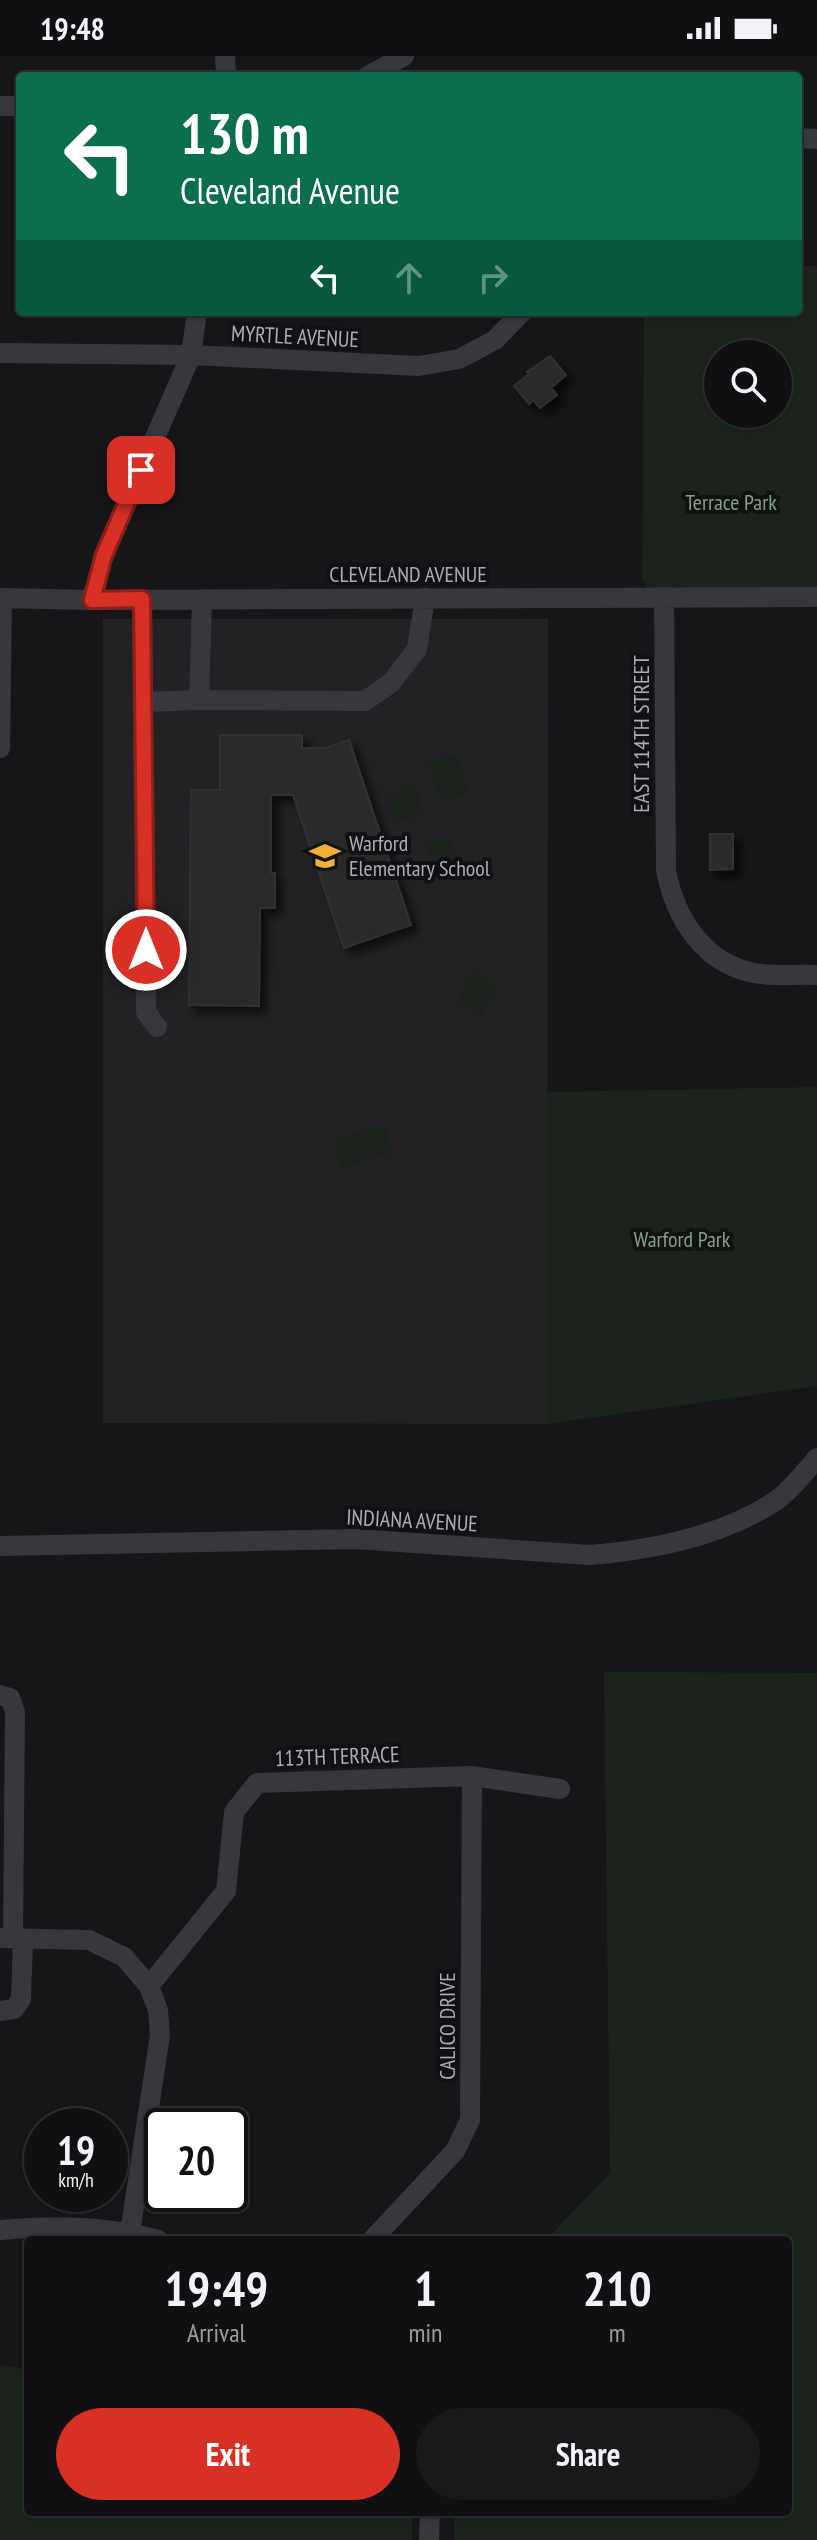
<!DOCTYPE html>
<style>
:root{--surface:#101012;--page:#19191b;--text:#f1f3f6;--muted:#9c9d9f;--line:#303032;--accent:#d93025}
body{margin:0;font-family:"PT Sans Narrow",sans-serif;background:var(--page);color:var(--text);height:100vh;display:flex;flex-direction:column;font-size:30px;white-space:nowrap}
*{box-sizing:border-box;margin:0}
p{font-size:26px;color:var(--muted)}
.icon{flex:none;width:44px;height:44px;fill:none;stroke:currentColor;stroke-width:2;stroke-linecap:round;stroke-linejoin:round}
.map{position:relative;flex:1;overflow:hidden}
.details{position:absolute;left:24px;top:2180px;width:768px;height:280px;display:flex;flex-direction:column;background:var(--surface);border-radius:8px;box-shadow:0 2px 6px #0004,0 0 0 2px var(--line)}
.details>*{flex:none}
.banner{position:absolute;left:16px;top:16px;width:786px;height:244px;border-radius:8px;box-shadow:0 2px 6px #0004,0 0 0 2px var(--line);background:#0b6e4f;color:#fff;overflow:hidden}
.controls{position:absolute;left:704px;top:284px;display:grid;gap:16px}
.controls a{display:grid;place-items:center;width:88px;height:88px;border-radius:50%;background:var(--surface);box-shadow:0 2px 6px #0004,0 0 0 2px var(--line);font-size:40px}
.speed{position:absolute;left:24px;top:2052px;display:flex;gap:16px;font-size:40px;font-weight:700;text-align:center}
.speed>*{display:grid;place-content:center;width:104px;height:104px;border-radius:50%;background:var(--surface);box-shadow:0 2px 6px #0004,0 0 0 2px var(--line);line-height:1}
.speed small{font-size:20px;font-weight:400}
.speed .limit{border:4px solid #111;border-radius:12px;background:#fff;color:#111}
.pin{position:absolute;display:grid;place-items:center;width:68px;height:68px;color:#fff;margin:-34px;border-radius:16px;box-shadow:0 4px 12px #0006}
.me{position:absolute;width:88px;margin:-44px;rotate:0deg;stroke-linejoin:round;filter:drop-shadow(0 0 6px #0008)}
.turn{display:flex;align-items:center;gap:28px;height:168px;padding:0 32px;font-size:36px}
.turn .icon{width:104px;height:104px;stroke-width:2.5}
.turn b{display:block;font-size:56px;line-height:68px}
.lanes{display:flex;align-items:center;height:76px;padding:0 32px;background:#0003;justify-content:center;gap:40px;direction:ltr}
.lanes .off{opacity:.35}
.eta{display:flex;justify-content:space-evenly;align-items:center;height:136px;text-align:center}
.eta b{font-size:48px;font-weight:800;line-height:56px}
.button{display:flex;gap:16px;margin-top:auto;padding:16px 32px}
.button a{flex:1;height:92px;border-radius:48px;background:var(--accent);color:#fff;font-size:32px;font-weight:800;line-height:92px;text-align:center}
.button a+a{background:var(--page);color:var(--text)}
.status{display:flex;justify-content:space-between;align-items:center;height:56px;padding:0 40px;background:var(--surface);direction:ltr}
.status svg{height:22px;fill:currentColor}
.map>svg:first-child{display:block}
</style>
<div class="status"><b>19:48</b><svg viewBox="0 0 49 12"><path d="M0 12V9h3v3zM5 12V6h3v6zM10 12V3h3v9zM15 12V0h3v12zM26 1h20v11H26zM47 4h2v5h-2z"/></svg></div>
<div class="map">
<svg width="817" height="2484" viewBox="0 0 817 2484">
<defs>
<filter id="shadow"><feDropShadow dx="7" dy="7" stdDeviation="4" flood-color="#0009"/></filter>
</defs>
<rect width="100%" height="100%" fill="#161618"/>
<path fill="#222225" d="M103,563H548L547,1368L103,1367Z"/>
<path fill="#1c231d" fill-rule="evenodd" d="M798,210H817V534H645V526H642L644,256H798ZM718,298H778V358H718Z
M456,698L468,736L440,745L428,707Z
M415,730L424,758L396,767L387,739Z
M451,783L458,806L433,814L426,790Z
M475,916L499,931L481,960L457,945Z
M817,1031V1330L547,1368V1036Z
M385,1069L392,1097L341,1112L333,1084Z
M604,1616L817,1617V2484H454V2456H788V2184H546L610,2117Z
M0,2309L28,2314V2456H412V2484H0Z"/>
<path fill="#29292c" stroke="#303034" stroke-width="2" filter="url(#shadow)" d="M550,300L566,319L551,332L557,339L540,352L533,344L529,348L514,330L529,318L527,316Z
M220,679H302V692H326L349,684L411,869L344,892L293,739H271V817H275V852H260L259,950L189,949L191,734H220Z
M710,778H733V813L710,814Z"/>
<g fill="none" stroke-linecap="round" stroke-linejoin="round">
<path stroke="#37383d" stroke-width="20" d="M225,0L226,20
M368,20L404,0
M0,50H20
M798,82L817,83
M0,297L191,299L419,310L459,303L495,284L522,256
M664,541L666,814C675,862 703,907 754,917C774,921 797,918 817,919
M0,542L92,544L817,541
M142,543L146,956L157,971
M202,543L199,644L365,645L391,627L417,593L425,542
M92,544L104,499L191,299L197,256
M143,646L199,644
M0,692L2,542
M0,1490L355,1483L590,1499C652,1494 720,1481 774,1446C790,1435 804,1417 817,1402
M0,1639L10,1642L15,1656L13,1882
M0,1882L89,1884L124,1901L149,1930L158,1954L160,1979L130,2177
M149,1930L226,1835L234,1756L257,1727L472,1720L560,1733
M0,1955L14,1953L21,1943L23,1883
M0,2174C53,2169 106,2170 158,2184
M372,2184L455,2095L470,2064L472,1720
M429,2484L430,2456"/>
</g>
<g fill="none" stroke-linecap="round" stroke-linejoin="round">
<g stroke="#8d1f18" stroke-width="20">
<path id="route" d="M141,414L104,499L92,544L142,543L146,894"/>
</g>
<use href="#route" stroke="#d93025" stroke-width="14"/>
</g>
<defs>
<g id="school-bare" transform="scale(2.4)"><path d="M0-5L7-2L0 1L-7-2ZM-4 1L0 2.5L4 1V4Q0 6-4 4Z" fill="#f2b134" stroke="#111113" stroke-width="2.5" paint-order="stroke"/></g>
</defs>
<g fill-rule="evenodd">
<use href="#school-bare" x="325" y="800"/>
</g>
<g text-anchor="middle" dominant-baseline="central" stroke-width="8" stroke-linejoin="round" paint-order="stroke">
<g font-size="22" fill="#a8adb8" stroke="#111113">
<text transform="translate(295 280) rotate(3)">MYRTLE AVENUE</text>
<text x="408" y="518">CLEVELAND AVENUE</text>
<text transform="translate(641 678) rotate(-90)">EAST 114TH STREET</text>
<text transform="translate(412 1464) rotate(3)">INDIANA AVENUE</text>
<text transform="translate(337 1700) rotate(-2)">113TH TERRACE</text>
<text transform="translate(447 1970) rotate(-90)">CALICO DRIVE</text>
</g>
<g font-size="22" fill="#7fa381" stroke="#111113">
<text x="731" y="446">Terrace Park</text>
<text x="682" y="1183">Warford Park</text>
</g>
<g font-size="22" fill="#a8adb8" stroke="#111113" text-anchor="start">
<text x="349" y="787">Warford<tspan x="349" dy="25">Elementary School</tspan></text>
</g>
</g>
</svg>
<div class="controls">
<a><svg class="icon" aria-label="search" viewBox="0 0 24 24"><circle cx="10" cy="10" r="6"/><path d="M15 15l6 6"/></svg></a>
</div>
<div class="speed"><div>19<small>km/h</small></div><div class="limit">20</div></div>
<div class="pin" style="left:141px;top:414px;background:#d93025"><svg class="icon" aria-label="arrive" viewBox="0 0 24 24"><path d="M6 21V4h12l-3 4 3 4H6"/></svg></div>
<svg class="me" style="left:146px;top:894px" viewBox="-20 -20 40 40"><circle r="17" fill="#d93025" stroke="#fff" stroke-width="3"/><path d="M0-11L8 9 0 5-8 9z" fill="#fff"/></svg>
<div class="banner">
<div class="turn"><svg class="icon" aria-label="left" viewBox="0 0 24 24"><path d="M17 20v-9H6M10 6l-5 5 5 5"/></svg><div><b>130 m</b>Cleveland Avenue</div></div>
<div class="lanes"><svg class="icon" aria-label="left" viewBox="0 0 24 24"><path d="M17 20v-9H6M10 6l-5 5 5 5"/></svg><svg class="icon off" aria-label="ahead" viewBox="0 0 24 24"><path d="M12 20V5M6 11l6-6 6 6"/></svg><svg class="icon off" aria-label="right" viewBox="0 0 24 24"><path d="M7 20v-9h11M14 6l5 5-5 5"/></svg></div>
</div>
<section class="details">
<div class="eta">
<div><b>19:49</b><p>Arrival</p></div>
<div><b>1</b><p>min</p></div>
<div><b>210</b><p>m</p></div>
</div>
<div class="button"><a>Exit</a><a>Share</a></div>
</section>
</div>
